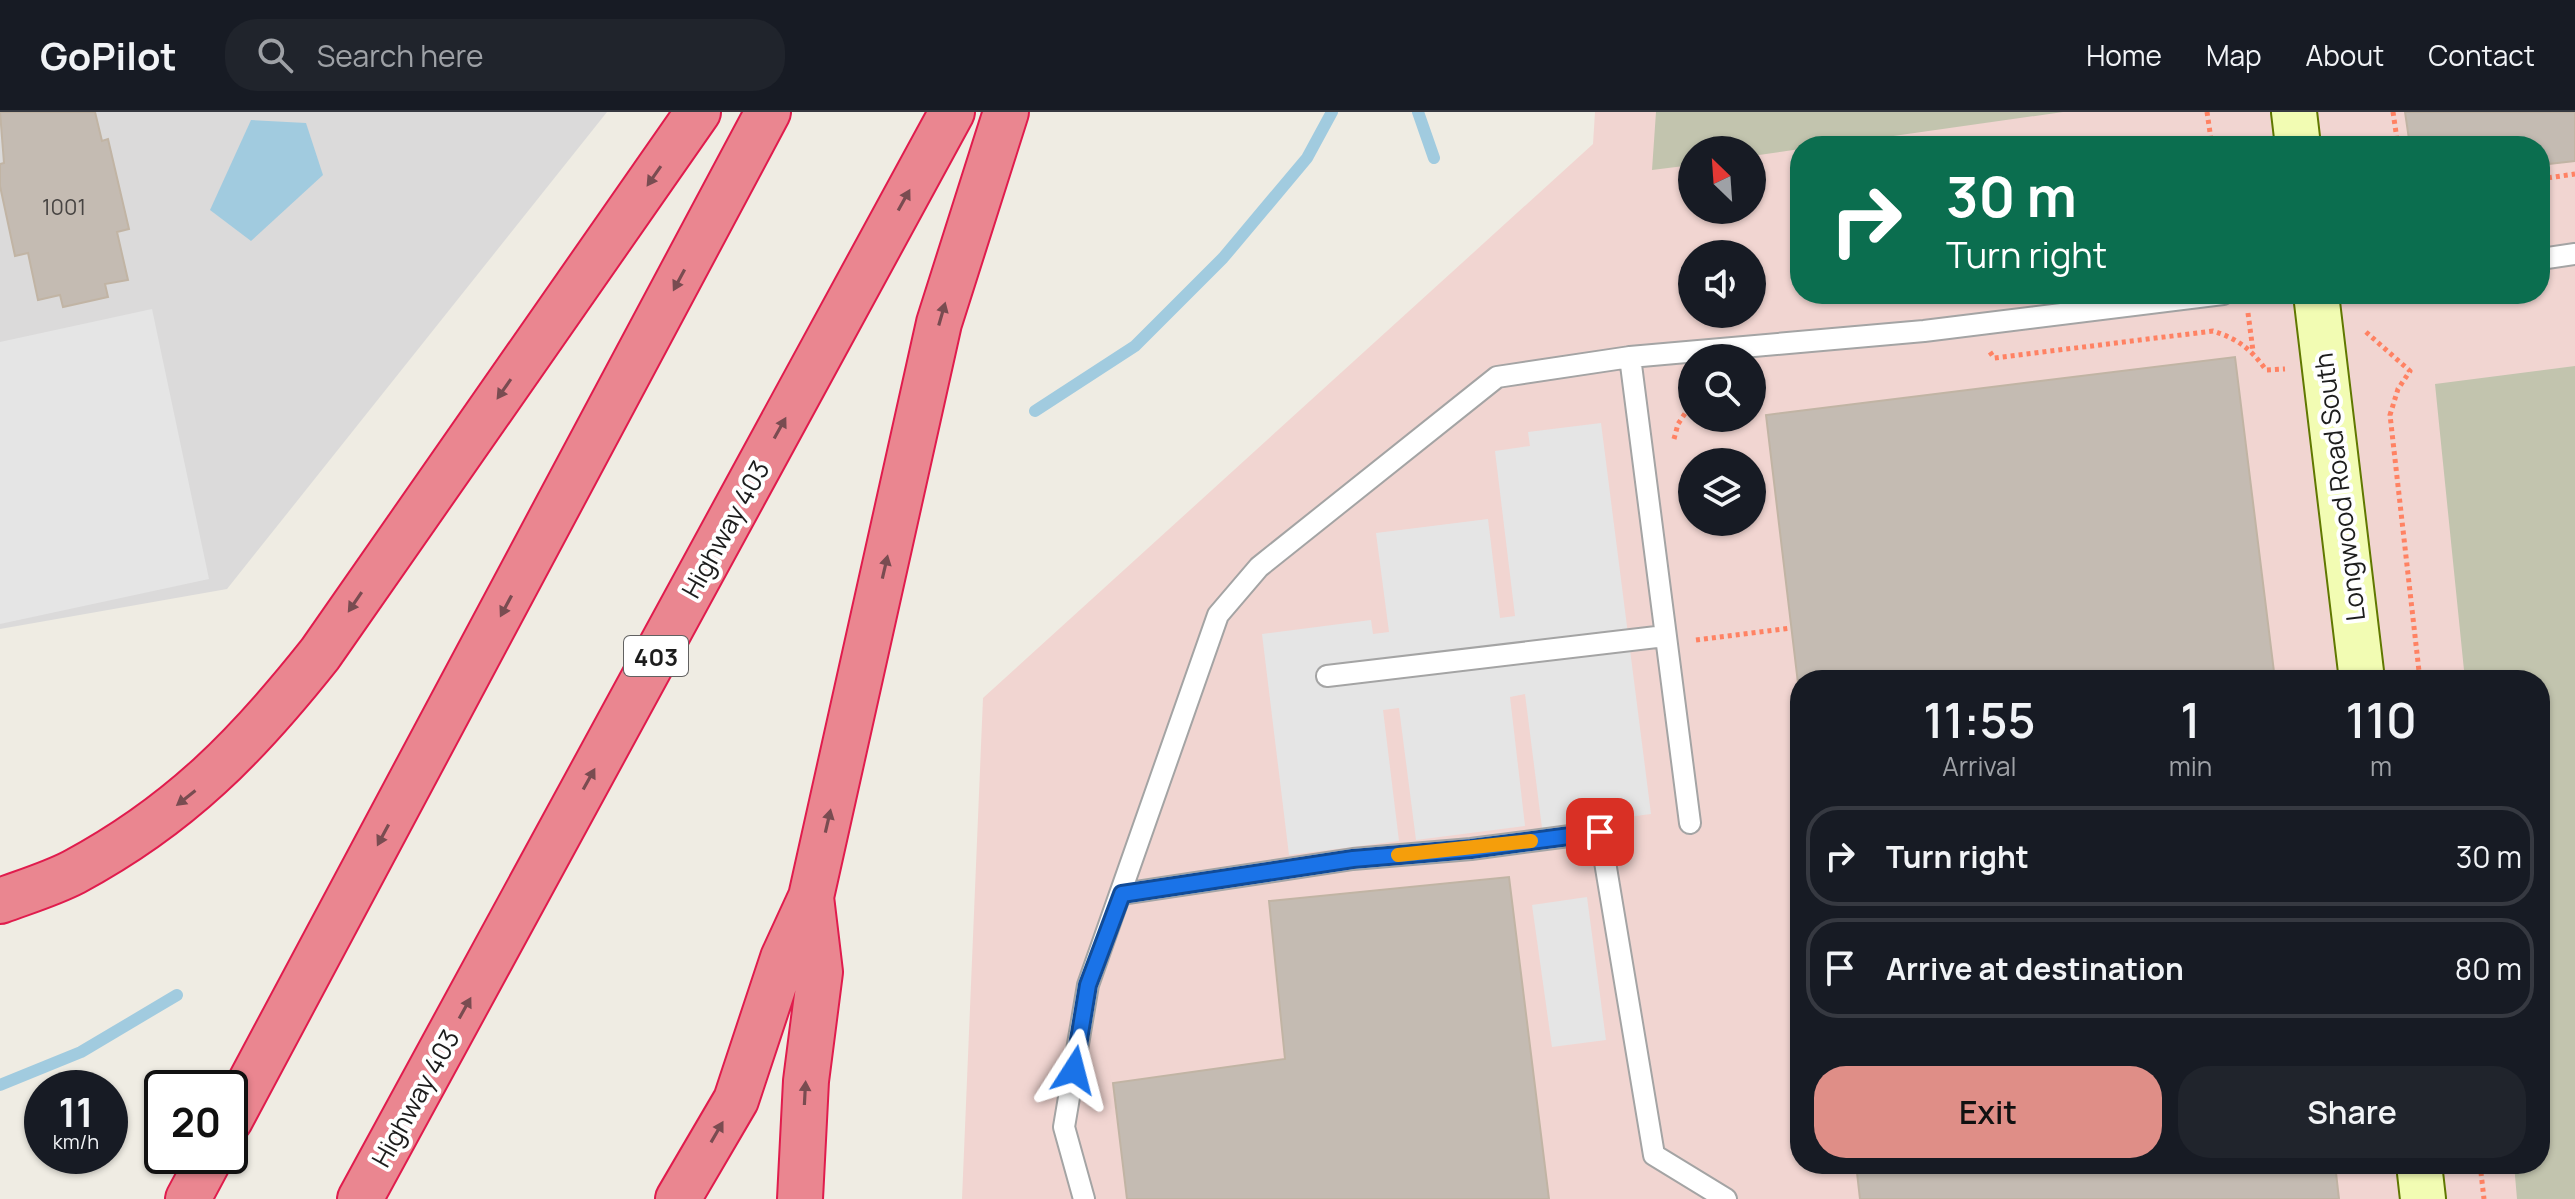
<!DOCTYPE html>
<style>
:root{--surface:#171b24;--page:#20242c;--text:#f1f3f6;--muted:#9ea1a6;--line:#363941;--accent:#df8e87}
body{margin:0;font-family:Manrope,sans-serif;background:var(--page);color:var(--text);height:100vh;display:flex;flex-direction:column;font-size:30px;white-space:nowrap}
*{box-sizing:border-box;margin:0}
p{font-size:26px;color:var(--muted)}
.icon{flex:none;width:44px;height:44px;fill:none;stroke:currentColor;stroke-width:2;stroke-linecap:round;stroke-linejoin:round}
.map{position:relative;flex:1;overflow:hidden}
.panel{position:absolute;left:1790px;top:558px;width:760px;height:504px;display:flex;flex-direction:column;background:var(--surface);border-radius:32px;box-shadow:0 2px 6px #0004}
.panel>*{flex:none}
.hud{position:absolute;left:1790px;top:24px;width:760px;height:168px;border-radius:32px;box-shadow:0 2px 6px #0004;background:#0b6e4f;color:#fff;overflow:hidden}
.needle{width:52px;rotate:335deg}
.fabs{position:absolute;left:1678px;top:24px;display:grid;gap:16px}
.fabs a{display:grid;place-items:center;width:88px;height:88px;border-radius:50%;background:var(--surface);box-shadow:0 2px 6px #0004;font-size:40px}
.speed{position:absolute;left:24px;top:958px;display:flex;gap:16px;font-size:40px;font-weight:700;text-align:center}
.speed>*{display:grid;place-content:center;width:104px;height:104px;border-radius:50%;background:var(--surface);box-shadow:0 2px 6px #0004;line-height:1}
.speed small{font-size:20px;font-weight:400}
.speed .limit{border:4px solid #111;border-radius:12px;background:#fff;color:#111}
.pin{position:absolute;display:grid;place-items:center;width:68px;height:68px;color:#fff;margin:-34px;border-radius:16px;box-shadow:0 4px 12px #0006}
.me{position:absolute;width:88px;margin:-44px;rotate:9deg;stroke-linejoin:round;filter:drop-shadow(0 0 6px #0008)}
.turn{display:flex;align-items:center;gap:28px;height:168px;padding:0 24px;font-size:36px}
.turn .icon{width:104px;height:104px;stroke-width:2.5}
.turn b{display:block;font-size:56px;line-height:68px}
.eta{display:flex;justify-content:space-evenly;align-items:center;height:136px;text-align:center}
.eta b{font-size:48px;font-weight:600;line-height:56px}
.cta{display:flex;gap:16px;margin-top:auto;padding:16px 24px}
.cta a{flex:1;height:92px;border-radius:32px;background:var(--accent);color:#111;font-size:32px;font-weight:600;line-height:92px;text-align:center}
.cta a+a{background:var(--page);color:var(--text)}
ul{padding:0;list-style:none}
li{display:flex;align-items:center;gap:24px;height:100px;margin:0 16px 12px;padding:0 8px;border:4px solid var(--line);border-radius:32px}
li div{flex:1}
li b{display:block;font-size:30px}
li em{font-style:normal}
header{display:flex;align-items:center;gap:48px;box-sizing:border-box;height:112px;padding:0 40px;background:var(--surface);border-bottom:2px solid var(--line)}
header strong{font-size:38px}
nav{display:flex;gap:44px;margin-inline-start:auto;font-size:28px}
.search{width:560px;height:72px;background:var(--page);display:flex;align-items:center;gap:20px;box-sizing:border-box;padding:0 28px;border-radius:32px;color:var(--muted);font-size:30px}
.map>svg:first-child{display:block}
</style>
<header>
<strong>GoPilot</strong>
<div class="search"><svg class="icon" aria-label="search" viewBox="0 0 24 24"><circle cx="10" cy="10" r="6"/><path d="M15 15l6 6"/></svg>Search here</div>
<nav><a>Home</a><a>Map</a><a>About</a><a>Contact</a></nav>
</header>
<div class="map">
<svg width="2575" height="1087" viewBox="0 0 2575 1087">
<rect width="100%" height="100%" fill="#efece3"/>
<path fill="#dbdada" d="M0,0H607L227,477L0,517Z"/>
<path fill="#f1d5d1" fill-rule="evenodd" d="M1595,0H2575V1087H962L983,586L1593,32ZM1800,34H2540V182H1800ZM1692,38H1752V98H1692ZM1692,142H1752V202H1692ZM1692,246H1752V306H1692ZM1692,350H1752V410H1692ZM1800,568H2540V1052H1800Z"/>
<path fill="#c2c4ae" d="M1656,0H2063L1823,34H1800V37L1752,44V38H1692V53L1652,58Z
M2575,254V1087H2517L2514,1052H2540V568H2465L2435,272Z"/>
<path fill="#e5e5e5" d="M152,197L209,467L0,512V230Z
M1601,311L1651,702L1542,716L1525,582L1510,585L1525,714L1416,728L1399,596L1383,598L1399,729L1289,743L1262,522L1371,508L1373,522L1389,520L1376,421L1488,407L1500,506L1515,504L1495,339L1530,334L1528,320Z
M1587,785L1606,928L1552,935L1532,793Z"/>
<path fill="#a1cbdf" d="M251,8L306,11L323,63L251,129L210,98Z"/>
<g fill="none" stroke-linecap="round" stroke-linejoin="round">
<path stroke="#a1cbdf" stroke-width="12" d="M1418,0L1434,46
M1035,299L1135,234L1223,146L1307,46L1332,0
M0,973L81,940L177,883"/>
</g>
<path fill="#c4bbb2" stroke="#c1b4a4" stroke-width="2" d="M0,0H95L102,29L108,27L129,117L117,120L128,168L105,172L108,185L63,195L60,183L38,188L28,141L15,144L0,74V52L4,51Z
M2405,0H2575V49L2540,53V34H2410Z
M2235,245L2275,568H1800V588L1766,303Z
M1509,765L1549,1087H1127L1113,971L1285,947L1269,789Z
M1856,1052H2335L2339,1087H1860Z"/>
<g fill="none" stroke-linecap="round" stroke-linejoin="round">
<g stroke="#a4a4a4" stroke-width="24">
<path id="service" d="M2540,147L2575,142
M1327,564L1665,524
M1690,711L1630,245L1924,219L2223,182
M1122,782L1353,747L1471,737L1600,720L1654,1043L1726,1087
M1084,1087L1064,1015L1088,873L1218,503L1259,455L1497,265L1630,245"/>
</g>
<g stroke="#607800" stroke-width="48">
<path id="secondary" d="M2294,0L2298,34
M2316,182L2362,568
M2419,1052L2423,1087"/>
</g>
<g stroke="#e01c4d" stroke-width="48">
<path id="motorway" d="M0,789C24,780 51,772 74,760C180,703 247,634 320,542L698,0
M230,1008L768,0
M188,1087L211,1044
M360,1087L952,0
M678,1087L736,988L783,846L811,785L939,211L1006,0
M800,1087L806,969L820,860L811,785"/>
</g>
<path stroke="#ff8263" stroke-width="5" stroke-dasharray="4 4" stroke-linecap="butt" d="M2207,0L2212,34
M2393,0L2398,34
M2540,67L2575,62
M2248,201L2253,239
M2366,220L2410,259L2398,277L2390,303L2420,568
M1990,240L1994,246L2213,219C2238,227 2251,237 2266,258L2285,257
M1674,327L1678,312L1692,291
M1696,528L1791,516
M2480,1052L2484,1087"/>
<use href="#service" stroke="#fff" stroke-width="20"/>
<use href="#secondary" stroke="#f2fcb3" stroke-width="44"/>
<use href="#motorway" stroke="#ea8690" stroke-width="44"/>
</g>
<defs><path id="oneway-solid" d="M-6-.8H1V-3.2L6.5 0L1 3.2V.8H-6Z" transform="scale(2)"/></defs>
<g fill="#794c51">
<use href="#oneway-solid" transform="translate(654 64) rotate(125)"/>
<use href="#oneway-solid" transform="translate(904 88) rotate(-61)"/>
<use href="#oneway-solid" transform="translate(679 168) rotate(118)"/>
<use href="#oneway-solid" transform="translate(942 202) rotate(-74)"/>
<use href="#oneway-solid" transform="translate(504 277) rotate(125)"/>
<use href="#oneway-solid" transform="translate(780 316) rotate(-61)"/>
<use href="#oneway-solid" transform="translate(885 455) rotate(-77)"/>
<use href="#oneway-solid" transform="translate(355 490) rotate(124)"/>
<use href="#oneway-solid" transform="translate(506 494) rotate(118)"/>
<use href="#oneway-solid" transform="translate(589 667) rotate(-61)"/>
<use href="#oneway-solid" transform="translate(186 686) rotate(142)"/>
<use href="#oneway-solid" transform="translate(828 709) rotate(-77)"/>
<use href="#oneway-solid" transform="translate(383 723) rotate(118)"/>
<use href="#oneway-solid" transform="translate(465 896) rotate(-61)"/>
<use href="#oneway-solid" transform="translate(805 981) rotate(-87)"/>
<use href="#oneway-solid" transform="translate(717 1020) rotate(-60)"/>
</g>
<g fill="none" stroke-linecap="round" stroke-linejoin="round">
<g stroke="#114b97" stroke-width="20">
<path id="route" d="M1074,958L1088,873L1122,782L1353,747L1471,737L1600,720"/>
</g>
<use href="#route" stroke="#1a73e8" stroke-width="14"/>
<path stroke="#f59e0b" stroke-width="14" d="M1398,743L1531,729"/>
</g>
<g text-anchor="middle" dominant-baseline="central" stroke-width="8" stroke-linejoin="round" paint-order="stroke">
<g font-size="22" fill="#474442">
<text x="64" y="95">1001</text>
</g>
<rect fill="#fff" stroke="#616161" stroke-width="2" x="624" y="524" width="64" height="40" rx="6"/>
<g font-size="24" font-weight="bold" fill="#1d1d1d">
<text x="656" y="544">403</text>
</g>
<g font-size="26" fill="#1d1d1d" stroke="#fff">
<text transform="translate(2339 375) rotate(-97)">Longwood Road South</text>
<text transform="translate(725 417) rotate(-61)">Highway 403</text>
<text transform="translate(415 986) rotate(-61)">Highway 403</text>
</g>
</g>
</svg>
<div class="fabs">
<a><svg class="needle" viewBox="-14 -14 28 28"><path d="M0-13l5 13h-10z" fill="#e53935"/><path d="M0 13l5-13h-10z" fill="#9ea1a6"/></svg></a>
<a><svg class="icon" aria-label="sound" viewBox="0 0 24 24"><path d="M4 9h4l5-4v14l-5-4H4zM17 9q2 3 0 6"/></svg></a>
<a><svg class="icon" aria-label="search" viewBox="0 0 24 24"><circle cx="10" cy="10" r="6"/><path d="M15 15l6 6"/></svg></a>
<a><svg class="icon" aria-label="layers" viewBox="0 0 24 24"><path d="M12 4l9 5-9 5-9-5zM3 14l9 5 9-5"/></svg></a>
</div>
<div class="speed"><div>11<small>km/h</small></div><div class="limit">20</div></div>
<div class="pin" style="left:1600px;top:720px;background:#d93025"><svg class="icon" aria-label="arrive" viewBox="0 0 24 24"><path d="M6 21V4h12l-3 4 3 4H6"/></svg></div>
<svg class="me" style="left:1074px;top:958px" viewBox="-20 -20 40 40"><path d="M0-17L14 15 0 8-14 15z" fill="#1a73e8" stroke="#fff" stroke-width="4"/></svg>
<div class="hud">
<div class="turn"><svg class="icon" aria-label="right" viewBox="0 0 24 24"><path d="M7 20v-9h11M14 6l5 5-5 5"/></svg><div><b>30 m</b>Turn right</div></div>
</div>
<section class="panel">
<div class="eta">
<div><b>11:55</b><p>Arrival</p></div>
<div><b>1</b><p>min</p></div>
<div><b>110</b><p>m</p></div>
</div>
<ul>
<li><svg class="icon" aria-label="right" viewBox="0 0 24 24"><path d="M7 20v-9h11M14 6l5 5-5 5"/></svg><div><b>Turn right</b></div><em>30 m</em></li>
<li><svg class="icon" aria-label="arrive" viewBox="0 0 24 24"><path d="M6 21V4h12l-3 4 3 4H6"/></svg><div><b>Arrive at destination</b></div><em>80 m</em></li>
</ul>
<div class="cta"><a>Exit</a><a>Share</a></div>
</section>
</div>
